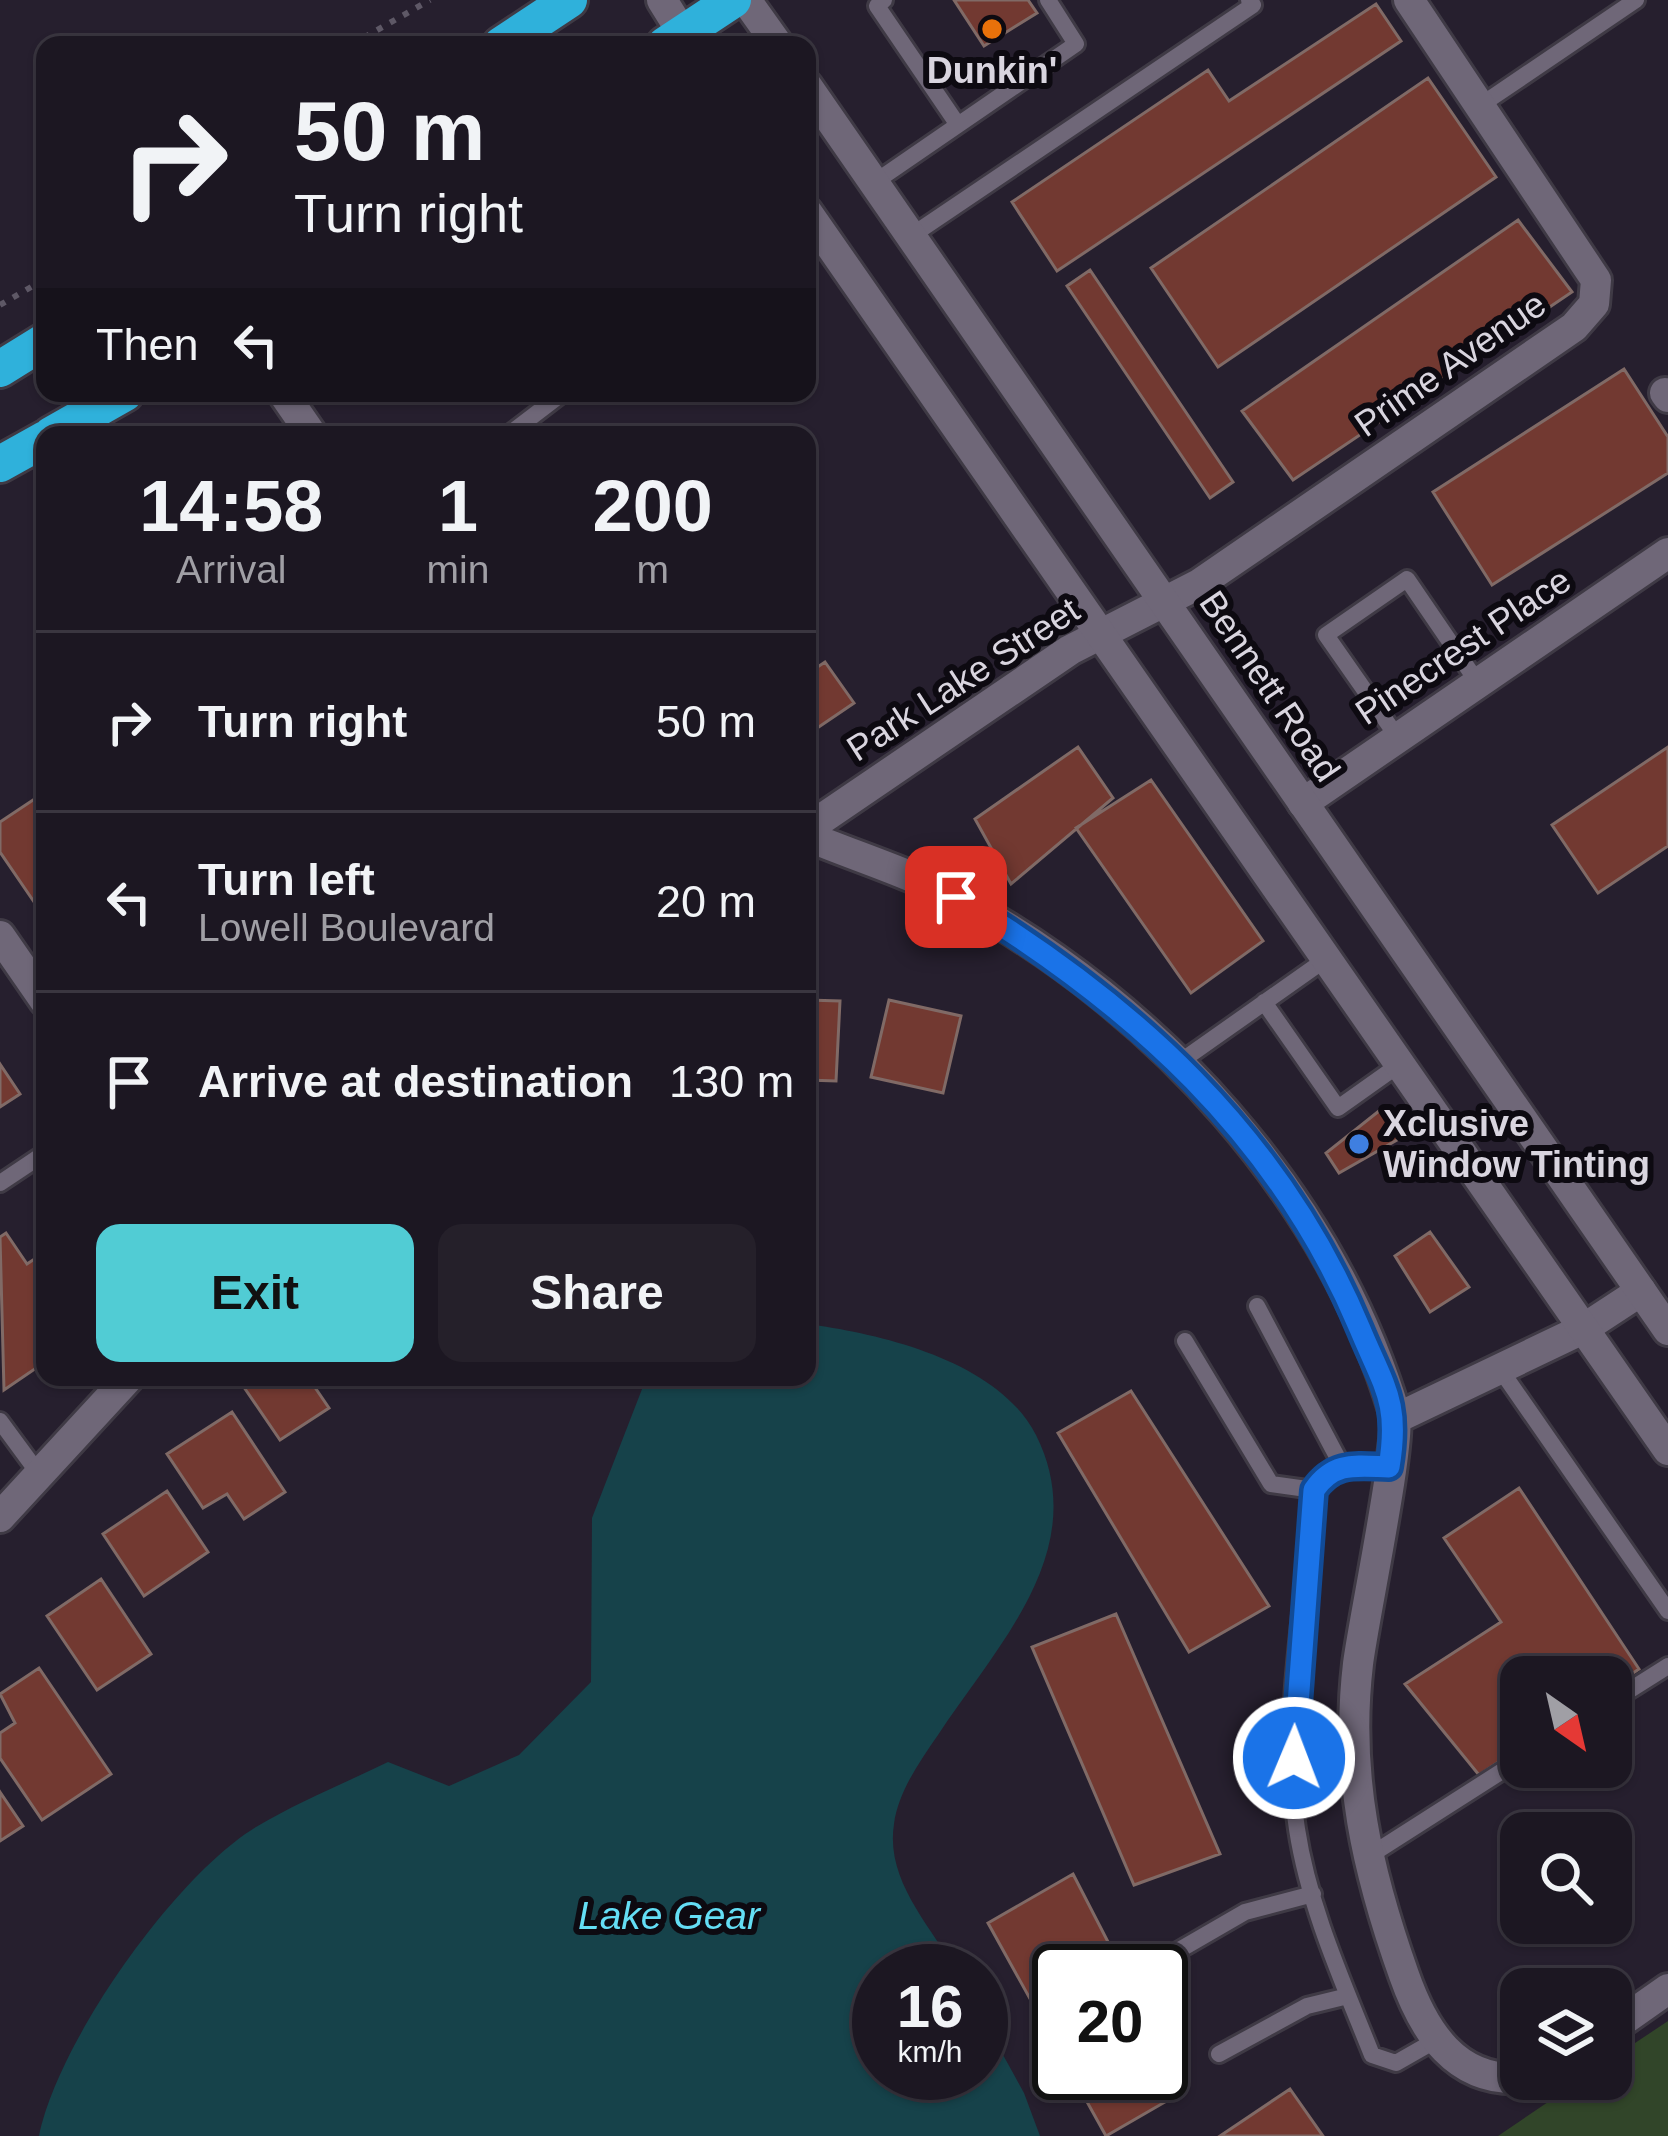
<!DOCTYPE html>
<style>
:root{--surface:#1c1722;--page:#25202a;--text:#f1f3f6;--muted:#a09fa5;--line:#3a3640;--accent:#51ccd4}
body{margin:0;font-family:Arial,sans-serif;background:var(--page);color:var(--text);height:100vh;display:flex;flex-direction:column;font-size:45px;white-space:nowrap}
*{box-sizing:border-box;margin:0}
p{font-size:39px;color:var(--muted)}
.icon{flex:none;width:66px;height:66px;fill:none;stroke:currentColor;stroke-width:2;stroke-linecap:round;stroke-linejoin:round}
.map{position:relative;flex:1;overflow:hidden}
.side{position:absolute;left:36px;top:426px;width:780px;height:960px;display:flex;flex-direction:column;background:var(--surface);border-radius:24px;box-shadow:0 3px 9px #0004,0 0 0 3px var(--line)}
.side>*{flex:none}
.top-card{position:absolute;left:36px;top:36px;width:780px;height:366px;border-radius:24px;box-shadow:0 3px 9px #0004,0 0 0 3px var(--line);background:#1c1722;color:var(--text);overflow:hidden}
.needle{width:78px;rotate:146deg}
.buttons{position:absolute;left:1500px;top:1656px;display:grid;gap:24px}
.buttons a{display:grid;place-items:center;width:132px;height:132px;border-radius:24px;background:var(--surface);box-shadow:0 3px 9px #0004,0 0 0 3px var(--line);font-size:60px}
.speed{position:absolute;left:852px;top:1944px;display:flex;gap:24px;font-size:60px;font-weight:700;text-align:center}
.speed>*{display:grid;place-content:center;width:156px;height:156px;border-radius:50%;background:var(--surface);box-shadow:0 3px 9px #0004,0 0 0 3px var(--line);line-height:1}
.speed small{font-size:30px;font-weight:400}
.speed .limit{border:6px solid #111;border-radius:18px;background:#fff;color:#111}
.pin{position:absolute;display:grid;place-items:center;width:102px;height:102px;color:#fff;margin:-51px;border-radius:24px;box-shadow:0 6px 18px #0006}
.me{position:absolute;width:132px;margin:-66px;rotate:1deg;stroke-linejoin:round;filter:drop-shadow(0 0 9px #0008)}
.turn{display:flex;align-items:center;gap:42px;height:252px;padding:0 60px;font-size:54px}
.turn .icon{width:156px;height:156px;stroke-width:2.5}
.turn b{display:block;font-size:84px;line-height:102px}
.then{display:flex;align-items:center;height:114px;padding:0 60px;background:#0003;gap:24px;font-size:45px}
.eta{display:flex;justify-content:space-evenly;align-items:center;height:204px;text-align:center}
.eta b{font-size:72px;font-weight:800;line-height:84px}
.button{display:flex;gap:24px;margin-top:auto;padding:24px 60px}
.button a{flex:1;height:138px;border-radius:24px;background:var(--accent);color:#111;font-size:48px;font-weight:800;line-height:138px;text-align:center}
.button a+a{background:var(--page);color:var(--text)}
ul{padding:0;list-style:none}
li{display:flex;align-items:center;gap:36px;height:180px;padding:0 60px;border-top:3px solid var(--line)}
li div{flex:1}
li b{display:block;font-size:45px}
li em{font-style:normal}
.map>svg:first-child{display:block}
</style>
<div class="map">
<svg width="1668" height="2136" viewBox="0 0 1668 2136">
<rect width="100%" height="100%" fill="#261f2e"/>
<path fill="#314529" d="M1668,2021V2136H1498L1582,2079H1611V2059Z"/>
<path fill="#16424a" d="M807,1324C882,1334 998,1361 1036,1435C1093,1549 998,1644 938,1735C920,1761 898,1792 894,1824C885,1881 931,1926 956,1971H879V2073H981V2015L1024,2093L1040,2136H39C58,2042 174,1877 256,1827C298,1802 345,1783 388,1762L449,1786L519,1755L591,1682L592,1518L644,1384L648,1377H807Z"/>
<path fill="#723931" stroke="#806a66" stroke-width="3" d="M954,0H1028L1037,13L984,46Z
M1376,4L1401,41L1057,271L1012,202L1208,70L1229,101Z
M1428,78L1496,177L1218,367L1151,268Z
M1518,220L1572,292L1293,480L1242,411Z
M1090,270L1233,482L1210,498L1067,286Z
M1624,369L1668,437V473L1492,585L1433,492Z
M825,662L854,703L807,735V674Z
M1078,747L1113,798L1011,884L975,819Z
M1668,747V846L1598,893L1552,825Z
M1151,780L1263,941L1191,993L1076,828Z
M45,792V918L0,852V822Z
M807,1000L840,1001L836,1081L807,1080Z
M889,1000L961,1016L943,1093L871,1077Z
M0,1064L20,1094L0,1107Z
M1384,1107L1404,1136L1339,1173L1326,1153Z
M1430,1232L1469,1287L1430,1312L1395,1256Z
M6,1233L27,1264L45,1252V1362L4,1390L0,1237Z
M237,1377H320L312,1383L329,1408L280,1440Z
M1131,1391L1269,1606L1189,1652L1058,1433Z
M232,1412L285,1492L244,1519L227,1494L203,1508L167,1454Z
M1519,1488L1639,1669L1611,1688V1677H1521V1747L1479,1775L1405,1684L1501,1622L1444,1538Z
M167,1491L208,1552L144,1596L103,1534Z
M101,1579L151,1654L97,1690L47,1616Z
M1116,1614L1220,1854L1134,1885L1032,1647Z
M39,1668L111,1774L42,1820L0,1758V1733L15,1723L0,1694Z
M0,1792L23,1826L0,1841Z
M1073,1874L1123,1971H1059V2051L988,1923Z
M1161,2046L1184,2091L1106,2136L1071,2073H1161Z
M1290,2089L1323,2136H1220Z"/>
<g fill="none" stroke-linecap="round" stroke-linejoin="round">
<g stroke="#3f3a45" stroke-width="22">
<path id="lane" d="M884,0L877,6L958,125
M1478,107L1636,0
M875,182L1076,44L1048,0
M911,236L1253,5L1249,0
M508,435L563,393
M1398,738L1326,635L1407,579L1478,683
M1264,1002L1338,1108L1400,1064
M1177,1064L1326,959
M0,1183L45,1153
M1257,1306L1342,1466
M1185,1341L1271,1484L1314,1490
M1500,1369L1668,1611
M0,1421L39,1474
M1389,1467C1356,1466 1334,1462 1314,1490C1306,1601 1280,1719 1297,1829C1309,1908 1343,1982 1372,2055L1396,2063L1438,2039
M1611,1702L1668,1666
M1366,1858L1521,1759
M1169,1956L1245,1912L1313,1894
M1219,2054L1307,2006L1348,1996"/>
</g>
<g stroke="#3f3a45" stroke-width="36">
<path id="street" d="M283,393L312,435
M1665,393L1668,397
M1303,803L1668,553
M807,829L1070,650L1199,584L1574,327L1594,304L1596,280L1409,0
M807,836C857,857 911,873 958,899C1157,1006 1329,1194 1395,1413C1402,1438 1363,1622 1358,1664C1345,1774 1367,1871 1404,1975C1424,2032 1456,2082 1521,2078
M0,936L45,1001
M1397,1418L1583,1329L1641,1291
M0,1517L129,1377
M1611,2029L1668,1989"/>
</g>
<g stroke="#3f3a45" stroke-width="36">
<path id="secondary" d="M662,0L690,45
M746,0L778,45
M807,86L1668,1330
M807,212L1668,1450"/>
</g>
<g stroke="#3f3a45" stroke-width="42">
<path id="highway" d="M501,45L569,0
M665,45L733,0
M0,369L45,341
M51,435L125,393
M0,464L45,439"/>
</g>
<path stroke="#5e5866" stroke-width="6" stroke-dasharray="6 9" stroke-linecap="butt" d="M351,45L430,0
M0,305L45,279"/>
<use href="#lane" stroke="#6f6778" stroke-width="16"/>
<use href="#street" stroke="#6f6778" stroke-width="30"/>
<use href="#secondary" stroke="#6f6778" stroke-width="30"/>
<use href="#highway" stroke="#2fb1db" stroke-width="36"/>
</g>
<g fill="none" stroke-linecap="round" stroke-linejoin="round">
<g stroke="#114b97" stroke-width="30">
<path id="route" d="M956,897C1132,1003 1279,1135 1360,1329C1384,1387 1400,1402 1389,1467C1356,1466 1334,1461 1314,1490L1294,1758"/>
</g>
<use href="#route" stroke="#1a73e8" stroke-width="21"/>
</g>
<circle fill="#e8710a" stroke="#0d0a11" stroke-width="4.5" cx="992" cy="29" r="12"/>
<circle fill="#3f7fe0" stroke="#0d0a11" stroke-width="4.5" cx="1359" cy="1144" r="12"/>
<g text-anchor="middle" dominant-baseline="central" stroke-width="12" stroke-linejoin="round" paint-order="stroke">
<g font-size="36" font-weight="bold" fill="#d9d5df" stroke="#0d0a11">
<text x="992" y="70">Dunkin'</text>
<text x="1383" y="1123" text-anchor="start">Xclusive<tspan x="1383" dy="41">Window Tinting</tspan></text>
</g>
<g font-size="36" fill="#d9d5df" stroke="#0d0a11">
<text transform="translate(1450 364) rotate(-35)">Prime Avenue</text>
<text transform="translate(1463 646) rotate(-34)">Pinecrest Place</text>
<text transform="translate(963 679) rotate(-33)">Park Lake Street</text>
<text transform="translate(1270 686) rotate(56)">Bennett Road</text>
</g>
<g font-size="39" font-style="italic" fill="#64def5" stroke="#0d0a11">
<text x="669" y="1915">Lake Gear</text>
</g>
</g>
</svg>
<div class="buttons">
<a><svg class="needle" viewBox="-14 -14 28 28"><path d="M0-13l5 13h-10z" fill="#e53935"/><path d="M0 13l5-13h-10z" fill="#a09fa5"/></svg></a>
<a><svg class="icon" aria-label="search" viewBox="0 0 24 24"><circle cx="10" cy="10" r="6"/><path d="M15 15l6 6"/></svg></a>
<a><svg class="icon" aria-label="layers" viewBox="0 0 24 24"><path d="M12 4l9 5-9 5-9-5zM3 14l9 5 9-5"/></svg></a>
</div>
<div class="speed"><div>16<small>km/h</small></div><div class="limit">20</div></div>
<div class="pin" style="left:956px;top:897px;background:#d93025"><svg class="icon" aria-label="arrive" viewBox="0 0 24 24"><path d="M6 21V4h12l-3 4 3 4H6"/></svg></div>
<svg class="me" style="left:1294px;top:1758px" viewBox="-20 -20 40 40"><circle r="17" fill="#1a73e8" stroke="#fff" stroke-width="3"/><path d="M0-11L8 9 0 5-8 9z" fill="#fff"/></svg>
<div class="top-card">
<div class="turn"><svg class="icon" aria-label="right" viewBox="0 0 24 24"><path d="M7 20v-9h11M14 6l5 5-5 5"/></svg><div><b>50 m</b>Turn right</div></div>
<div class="then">Then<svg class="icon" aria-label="left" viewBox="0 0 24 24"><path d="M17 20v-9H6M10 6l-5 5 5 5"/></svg></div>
</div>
<section class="side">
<div class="eta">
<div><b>14:58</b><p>Arrival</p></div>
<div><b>1</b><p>min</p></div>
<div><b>200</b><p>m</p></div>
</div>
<ul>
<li><svg class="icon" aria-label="right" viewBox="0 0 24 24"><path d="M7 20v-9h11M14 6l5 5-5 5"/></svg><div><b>Turn right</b></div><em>50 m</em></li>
<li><svg class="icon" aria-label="left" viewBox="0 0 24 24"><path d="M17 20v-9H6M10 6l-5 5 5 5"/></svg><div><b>Turn left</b><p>Lowell Boulevard</p></div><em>20 m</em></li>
<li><svg class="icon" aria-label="arrive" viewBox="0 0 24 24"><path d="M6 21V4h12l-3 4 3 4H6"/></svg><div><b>Arrive at destination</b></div><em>130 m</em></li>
</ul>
<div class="button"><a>Exit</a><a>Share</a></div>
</section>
</div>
